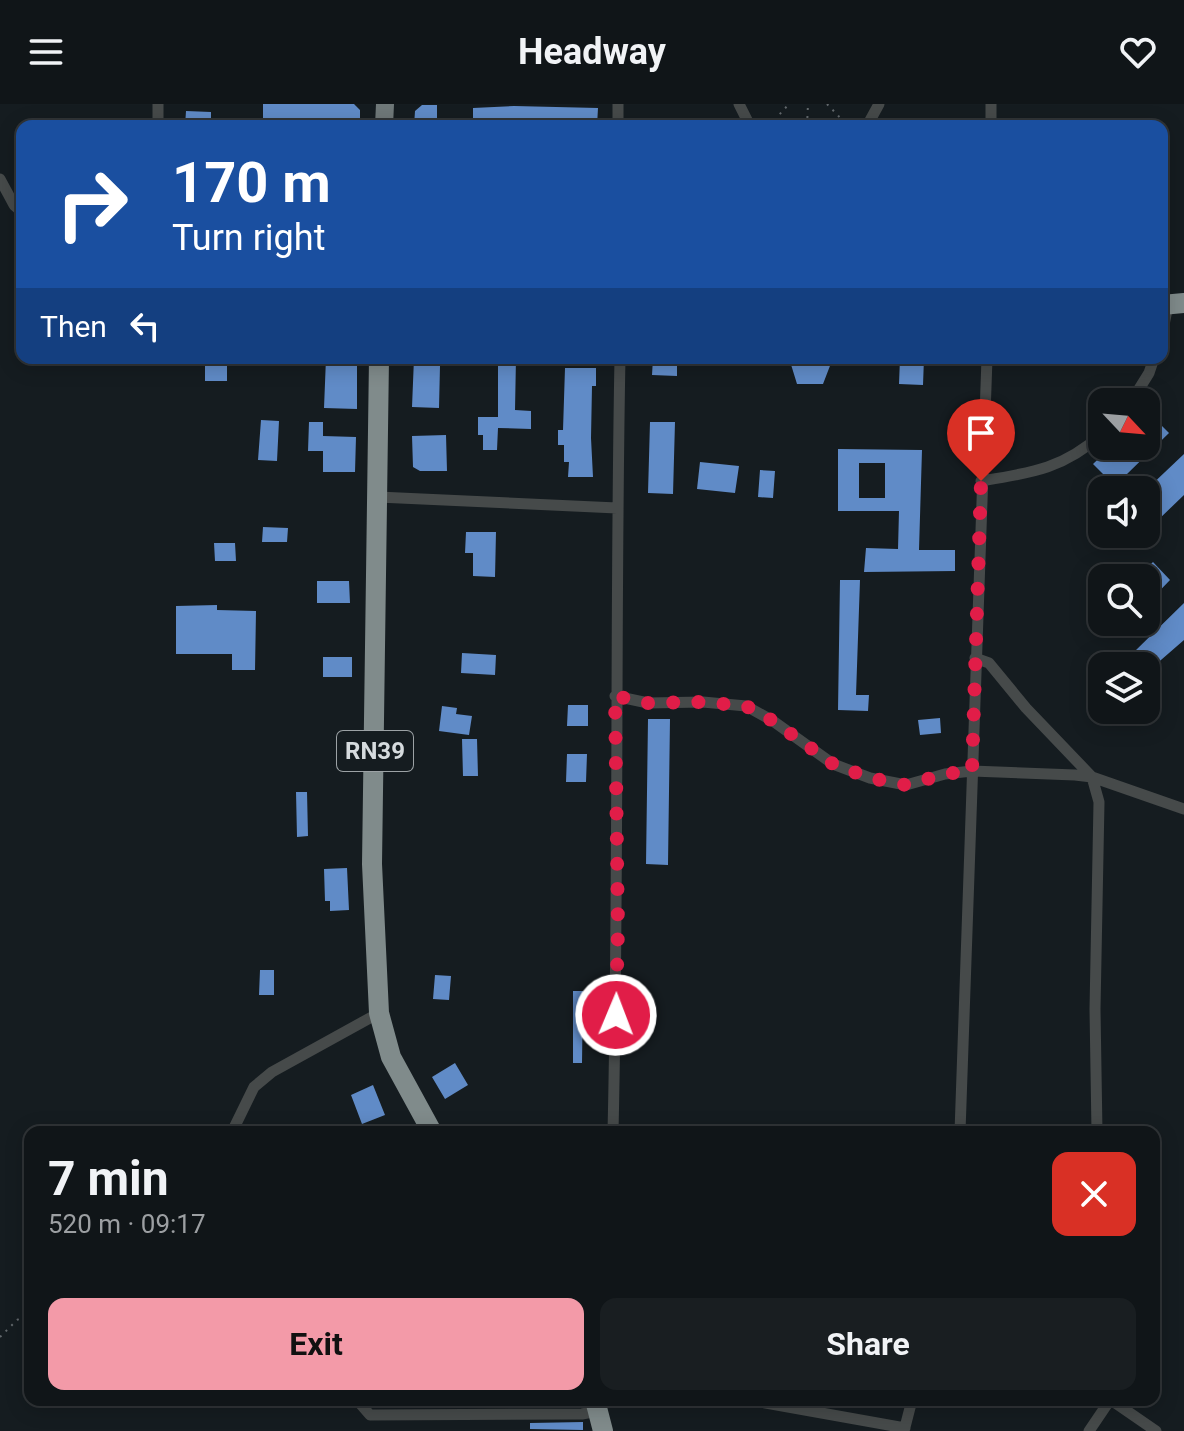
<!DOCTYPE html>
<meta charset="utf-8">
<style>
:root{--surface:#101518;--page:#191e21;--text:#f1f3f6;--muted:#9c9fa2;--line:#303437;--accent:#f39aa8}
body{margin:0;font-family:Roboto,sans-serif;background:var(--page);color:var(--text);height:100vh;display:flex;flex-direction:column;font-size:30px;white-space:nowrap}
*{box-sizing:border-box;margin:0}
p{font-size:26px;color:var(--muted)}
.icon{flex:none;width:44px;height:44px;fill:none;stroke:currentColor;stroke-width:2;stroke-linecap:round;stroke-linejoin:round}
.map{position:relative;flex:1;overflow:hidden}
.side{position:absolute;left:24px;top:1022px;width:1136px;height:280px;display:flex;flex-direction:column;background:var(--surface);border-radius:16px;box-shadow:0 4px 20px #0003,0 0 0 2px var(--line)}
.side>*{flex:none}
.top-card{position:absolute;left:16px;top:16px;width:1152px;height:244px;border-radius:16px;box-shadow:0 4px 20px #0003,0 0 0 2px var(--line);background:#1a4fa0;color:#fff;overflow:hidden}
.needle{width:52px;rotate:116deg}
.fabs{position:absolute;left:1088px;top:284px;display:grid;gap:16px}
.fabs a{display:grid;place-items:center;width:72px;height:72px;border-radius:16px;background:var(--surface);box-shadow:0 4px 20px #0003,0 0 0 2px var(--line);font-size:40px}
.pin{position:absolute;display:grid;place-items:center;width:68px;height:68px;color:#fff;margin:-82px -34px;border-radius:50% 50% 50% 0;rotate:-45deg;box-shadow:0 0 8px #0007}
.pin .icon{rotate:45deg}
.me{position:absolute;width:88px;margin:-44px;rotate:1deg;stroke-linejoin:round;filter:drop-shadow(0 0 6px #0008)}
.turn{display:flex;align-items:center;gap:28px;height:168px;padding:0 24px;font-size:36px}
.turn .icon{width:104px;height:104px;stroke-width:2.5}
.turn b{display:block;font-size:56px;line-height:68px}
.then{display:flex;align-items:center;height:76px;padding:0 24px;background:#0003;gap:16px;font-size:30px}
.round{display:grid;place-items:center;flex:none;width:84px;height:84px;border-radius:16px;background:var(--page)}
.headline{display:flex;align-items:center;justify-content:space-between;height:136px;padding:0 24px}
h1{font-size:48px;font-weight:700;line-height:60px}
.cta{display:flex;gap:16px;margin-top:auto;padding:16px 24px}
.cta a{flex:1;height:92px;border-radius:16px;background:var(--accent);color:#111;font-size:32px;font-weight:700;line-height:92px;text-align:center}
.cta a+a{background:var(--page);color:var(--text)}
header{display:flex;justify-content:space-between;align-items:center;height:104px;padding:0 24px;background:var(--surface);font-size:36px;font-weight:700}
.map>svg:first-child{display:block}
</style>
<header><svg class="icon" aria-label="menu" viewBox="0 0 24 24"><path d="M4 6h16M4 12h16M4 18h16"/></svg>Headway<svg class="icon" aria-label="heart" viewBox="0 0 24 24"><path d="M12 20l-8-8c-3-5 5-10 8-4 3-6 11-1 8 4z"/></svg></header>
<div class="map">
<svg width="1184" height="1327" viewBox="0 0 1184 1327">
<rect width="100%" height="100%" fill="#151c20"/>
<path fill="#608bc7" fill-rule="evenodd" d="M263,0H354L360,6V22H320V17L263,15Z
M422,1H437V22H414L415,7Z
M514,2L598,4L597,22H473V4Z
M186,7L211,8V22H185Z
M205,254H227V277H205Z
M326,254H357V305L324,304Z
M414,254H433V261L440,262L439,304L412,303Z
M498,254H516L515,306L531,307V325L498,324L497,346H483V331H478V313H498Z
M653,254H677V272L652,271Z
M789,254H833L823,280H797Z
M900,254H924L923,281L899,280Z
M565,264H596V282H592L591,334L593,373H568L569,358H564V341H558V326H563Z
M1146,306L1169,329L1126,371L1140,386H1127L1118,376L1114,381L1093,360L1112,342H1146Z
M261,316L279,317L277,357L258,356Z
M309,318H323V332L356,333L355,368H323V347H308Z
M650,318H675L673,390L648,389Z
M446,331L447,367H420L413,363L412,332Z
M838,345L922,346L919,446H955V467L864,468L866,444L898,445L899,407H838ZM859,359H885V394H859Z
M1184,350V391L1157,417L1146,405V386Z
M700,358L739,362L735,389L697,385Z
M760,366L775,367L773,394L758,393Z
M263,423L288,424L287,438H262Z
M466,428H496L495,473L473,472V449H465Z
M214,439H235L236,457H215Z
M1153,458L1170,476L1146,501V474H1137Z
M840,476H860L856,591H869L868,607L838,606Z
M317,477H349L350,499H317Z
M1184,499V536L1146,569V562H1128L1138,550L1135,547Z
M217,501V506L256,507L255,566H232V550H176V502Z
M462,549L496,551L495,571L461,569Z
M323,553H352V573H323Z
M568,601H588V622H567Z
M442,602L457,604L456,610L472,612L469,631L439,627Z
M940,614L941,629L920,631L918,616Z
M648,615H670L668,761L646,760Z
M462,635H477L478,672H463Z
M567,650H587L586,678H566Z
M296,688H307L308,732L297,733Z
M347,764L349,806L330,807V797H325L324,765Z
M260,866H274V891H259Z
M435,871L451,872L449,896L433,895Z
M573,887H583L582,959H573Z
M455,959L468,981L445,995L432,973Z
M373,981L385,1011L362,1020L351,991Z
M583,1318V1326L530,1325V1319Z"/>
<g fill="none" stroke-linecap="round" stroke-linejoin="round">
<path stroke="#63696d" stroke-width="2" stroke-dasharray="2 6" stroke-linecap="butt" d="M827,0L848,22
M769,22L789,0
M807,22L808,0
M0,1233L17,1216L30,1209"/>
<path stroke="#464a4a" stroke-width="11" d="M618,0V22
M739,0L750,22
M158,22V0
M867,22L879,0
M991,22V0
M0,75L14,101L22,108
M1162,231L1168,201
M1131,298L1149,269L1154,254
M981,377C1031,369 1063,365 1102,330
M378,393L617,404
M975,554L989,559L1026,604L1092,673L1099,698L1095,905L1097,1028
M615,592L648,599L703,598L746,602L773,617L833,660L870,674L906,681L945,670L972,667L1075,671L1092,673L1184,705
M232,1028L254,983L272,968L379,909
M613,1028C619,770 615,512 620,254
M960,1028L987,254
M357,1296L370,1311L582,1310L598,1307V1304
M749,1296L905,1324
M1111,1296L1156,1327
M904,1327L912,1296
M1089,1327L1110,1296"/>
<path stroke="#6f7879" stroke-width="18" d="M384,22L385,0"/>
<path stroke="#808b8b" stroke-width="20" d="M1162,201L1184,199
M379,254L372,760L379,909L391,953L432,1028
M595,1296L603,1327"/>
</g>
<g fill="none" stroke-linecap="round" stroke-linejoin="round">
<path stroke="#e11d48" stroke-width="14" stroke-dasharray="0 25.2" d="M616,911L618,824L615,592L648,599L703,598L746,602L773,617L833,660L870,674L906,681L945,670L972,667L981,377"/>
</g>
<g text-anchor="middle" dominant-baseline="central" stroke-width="8" stroke-linejoin="round" paint-order="stroke">
<rect fill="#151c20" stroke="#9ca2a5" stroke-width="2" x="337" y="627" width="76" height="40" rx="6"/>
<g font-size="24" font-weight="bold" fill="#d6dbde">
<text x="375" y="647">RN39</text>
</g>
</g>
</svg>
<div class="fabs">
<a><svg class="needle" viewBox="-14 -14 28 28"><path d="M0-13l5 13h-10z" fill="#e53935"/><path d="M0 13l5-13h-10z" fill="#9c9fa2"/></svg></a>
<a><svg class="icon" aria-label="sound" viewBox="0 0 24 24"><path d="M4 9h4l5-4v14l-5-4H4zM17 9q2 3 0 6"/></svg></a>
<a><svg class="icon" aria-label="search" viewBox="0 0 24 24"><circle cx="10" cy="10" r="6"/><path d="M15 15l6 6"/></svg></a>
<a><svg class="icon" aria-label="layers" viewBox="0 0 24 24"><path d="M12 4l9 5-9 5-9-5zM3 14l9 5 9-5"/></svg></a>
</div>
<div class="pin" style="left:981px;top:377px;background:#d93025"><svg class="icon" aria-label="arrive" viewBox="0 0 24 24"><path d="M6 21V4h12l-3 4 3 4H6"/></svg></div>
<svg class="me" style="left:616px;top:911px" viewBox="-20 -20 40 40"><circle r="17" fill="#e11d48" stroke="#fff" stroke-width="3"/><path d="M0-11L8 9 0 5-8 9z" fill="#fff"/></svg>
<div class="top-card">
<div class="turn"><svg class="icon" aria-label="right" viewBox="0 0 24 24"><path d="M7 20v-9h11M14 6l5 5-5 5"/></svg><div><b>170 m</b>Turn right</div></div>
<div class="then">Then<svg class="icon" aria-label="left" viewBox="0 0 24 24"><path d="M17 20v-9H6M10 6l-5 5 5 5"/></svg></div>
</div>
<section class="side">
<div class="headline"><div><h1>7 min</h1><p>520 m · 09:17</p></div><a class="round" style="background:#d93025;color:#fff"><svg class="icon" aria-label="close" viewBox="0 0 24 24"><path d="M6 6l12 12M18 6L6 18"/></svg></a></div>
<div class="cta"><a>Exit</a><a>Share</a></div>
</section>
</div>
